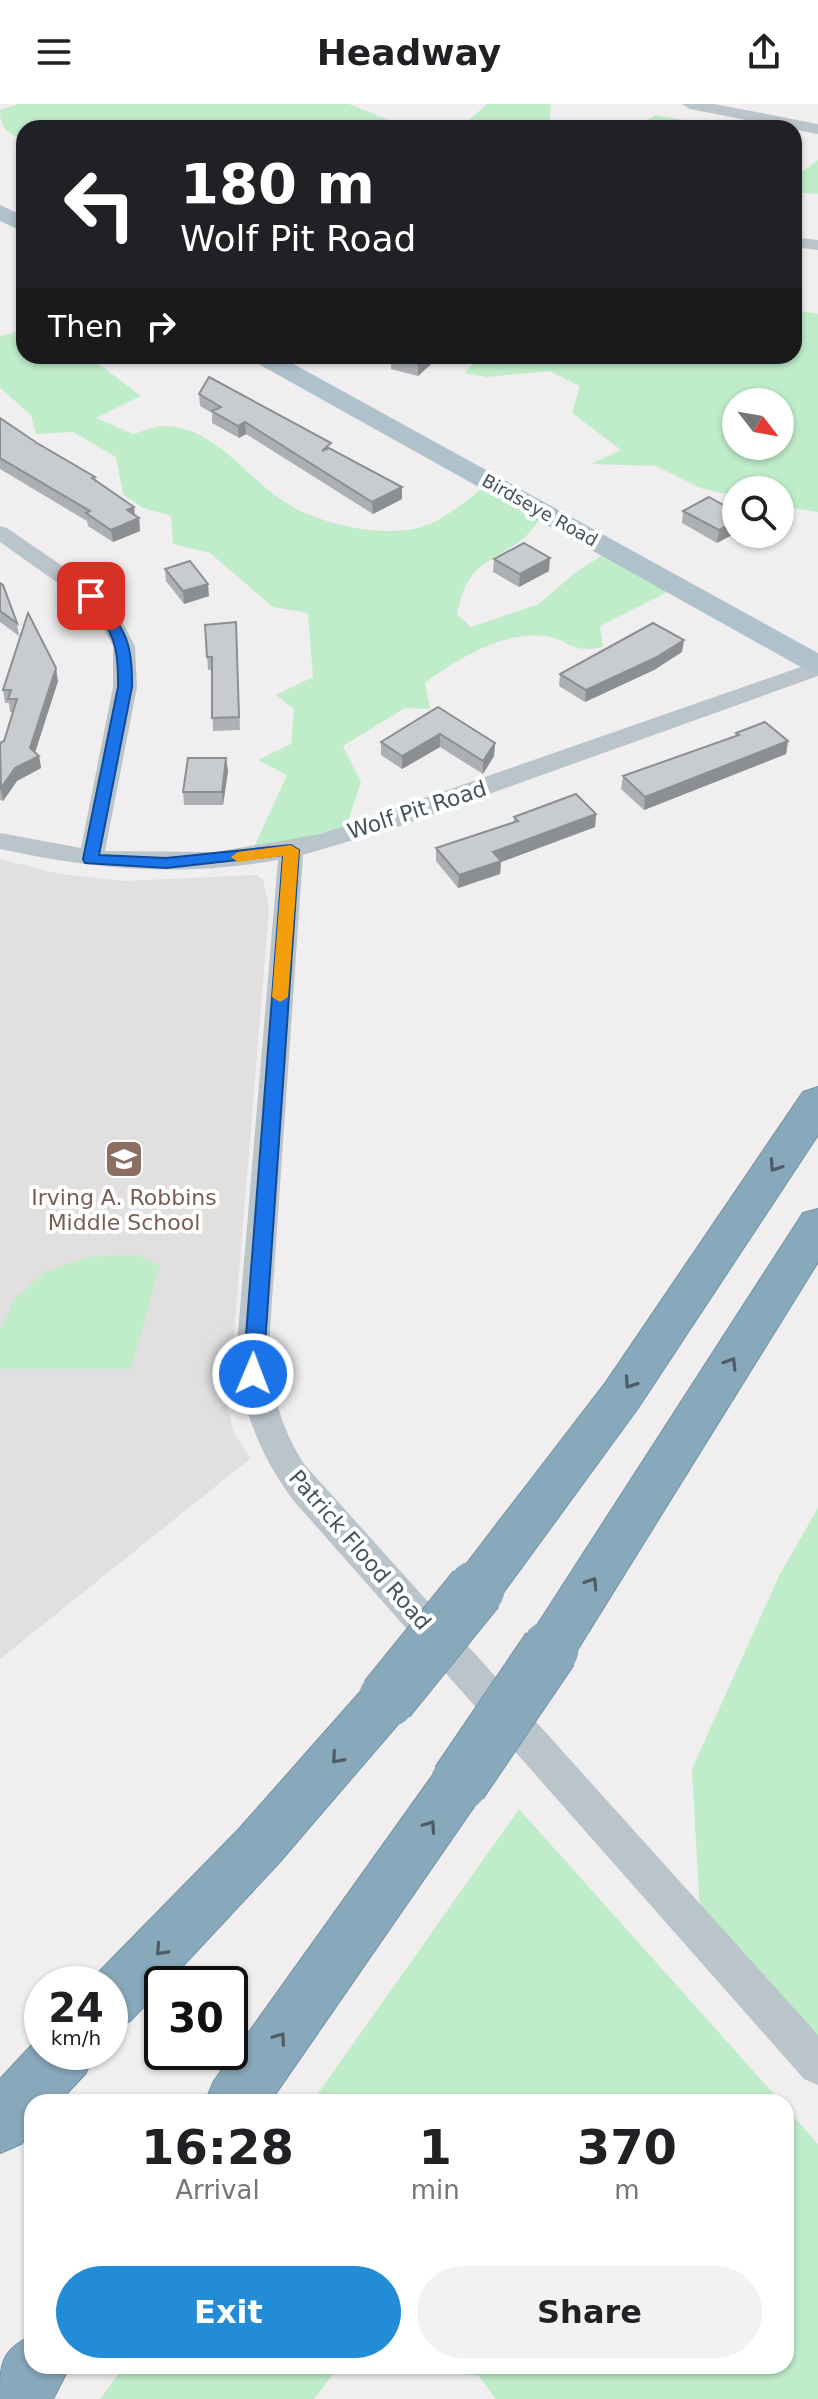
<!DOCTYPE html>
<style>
:root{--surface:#fff;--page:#f2f2f2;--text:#202124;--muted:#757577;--accent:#228cd7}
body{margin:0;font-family:"DejaVu Sans",sans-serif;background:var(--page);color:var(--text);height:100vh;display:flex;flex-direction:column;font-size:30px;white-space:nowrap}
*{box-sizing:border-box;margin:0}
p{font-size:26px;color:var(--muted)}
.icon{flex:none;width:44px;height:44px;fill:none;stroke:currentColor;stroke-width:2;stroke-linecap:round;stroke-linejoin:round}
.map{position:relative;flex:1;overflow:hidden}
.side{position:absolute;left:24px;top:1990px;width:770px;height:280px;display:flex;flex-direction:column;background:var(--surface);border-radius:24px;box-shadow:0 2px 6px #0004}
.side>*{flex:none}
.top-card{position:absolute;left:16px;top:16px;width:786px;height:244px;border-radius:24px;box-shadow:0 2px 6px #0004;background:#202124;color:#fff;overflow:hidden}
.needle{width:52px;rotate:121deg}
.buttons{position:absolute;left:722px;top:284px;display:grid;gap:16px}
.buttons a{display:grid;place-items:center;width:72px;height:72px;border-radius:50%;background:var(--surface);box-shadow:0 2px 6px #0004;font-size:40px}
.speed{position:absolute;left:24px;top:1862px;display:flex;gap:16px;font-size:40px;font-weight:700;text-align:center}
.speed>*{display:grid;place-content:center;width:104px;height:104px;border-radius:50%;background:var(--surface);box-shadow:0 2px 6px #0004;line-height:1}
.speed small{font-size:20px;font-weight:400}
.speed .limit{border:4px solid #111;border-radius:12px;background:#fff;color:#111}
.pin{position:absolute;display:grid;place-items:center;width:68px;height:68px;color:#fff;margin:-34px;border-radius:16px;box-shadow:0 4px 12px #0006}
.me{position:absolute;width:88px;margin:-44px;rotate:1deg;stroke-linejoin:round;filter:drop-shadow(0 0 6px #0008)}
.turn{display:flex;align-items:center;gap:28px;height:168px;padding:0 32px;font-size:36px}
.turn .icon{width:104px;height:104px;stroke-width:2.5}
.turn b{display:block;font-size:56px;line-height:68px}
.then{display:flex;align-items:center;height:76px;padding:0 32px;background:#0003;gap:16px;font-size:30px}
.eta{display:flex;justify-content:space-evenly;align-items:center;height:136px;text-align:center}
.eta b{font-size:48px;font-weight:800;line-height:56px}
.button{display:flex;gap:16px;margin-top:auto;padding:16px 32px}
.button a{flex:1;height:92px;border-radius:48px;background:var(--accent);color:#fff;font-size:32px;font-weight:800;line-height:92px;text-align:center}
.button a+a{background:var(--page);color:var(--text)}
header{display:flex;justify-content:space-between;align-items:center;height:104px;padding:0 32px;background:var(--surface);font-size:36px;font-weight:800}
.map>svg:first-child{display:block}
</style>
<header><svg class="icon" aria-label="menu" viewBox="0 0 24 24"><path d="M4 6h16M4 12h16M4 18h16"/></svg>Headway<svg class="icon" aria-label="share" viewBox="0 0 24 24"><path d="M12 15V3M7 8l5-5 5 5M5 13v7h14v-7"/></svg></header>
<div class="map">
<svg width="818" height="2295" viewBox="0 0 818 2295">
<rect width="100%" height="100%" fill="#f1eeef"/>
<path fill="#e2dfe0" d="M0,755L60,770L124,777L256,771L263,775L269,804L228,1305L234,1330L251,1354L0,1555Z"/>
<path fill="#bfecc9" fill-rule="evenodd" d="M18,0H349L396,19L423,24H24V35C7,30 0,24 0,6Z
M487,0H551L549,24H460Z
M655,11L731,24H635Z
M818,56V90L794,88V69H801Z
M794,206L818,210V408L780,402V386H736V392L703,385L655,362L591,360L621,346L572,309L580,282L549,267L487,273L464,269L480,252H794ZM736,298H780V342H736Z
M24,226V252H88L141,292L96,314L133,330C142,328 154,322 163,322C215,322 247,375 286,399C323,422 395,438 434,418C454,408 472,392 490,379L544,409C538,417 532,427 524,434C487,463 468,456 457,510L471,523L539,500L576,468L611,446L677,483L600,522L603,543C569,550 570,535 544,532C502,527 456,556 425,579L430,605L405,604L343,642L361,678L344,730L250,752L287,671L258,656L291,640L294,605L276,591L313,573L308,509L273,503L210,449L173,440L171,412L141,403L123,390L116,353L73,328L36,330L31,311L0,284V232Z
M136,1151L160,1161L131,1265H0V1226L14,1196L45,1168L88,1153Z
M818,1404V1961L701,1827L692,1665L779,1472Z
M519,1705L781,1998H312Z
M786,2004L818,2040V2295H496L479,2272L410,2262H786Z
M124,2262H339L314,2295H100Z"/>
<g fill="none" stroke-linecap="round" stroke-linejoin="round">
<g stroke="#7494a6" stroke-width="2">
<path id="highway" d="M818,983V1031L638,1304L503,1489L485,1496L467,1489L460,1474L467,1459L606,1278L803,988Z
M818,1105V1158L568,1561L550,1568L532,1561L524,1545L532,1529L803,1109Z
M387,1571L405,1578L413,1595L405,1612L277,1761L166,1880H162V1884L130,1917L110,1926V1880H88L90,1877L239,1725L369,1578Z
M459,1654L478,1661L486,1679L478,1697L270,1998H205L214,1977L440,1661Z
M42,1930V1948H94L86,1969L59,1998H32V2028L21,2040L0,2049V1975Z
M32,2232V2262H70L53,2295H0C0,2262 0,2246 32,2232Z"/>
</g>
<path fill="#bac5cb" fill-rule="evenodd" d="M682,0H714L818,20V30L690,5Z
M794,133L818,136V146L794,143Z
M282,252H308L284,265H270L267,261Z
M0,422L7,424L99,487L117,508L135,542L137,583L105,747L215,748L321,730L818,557V572L400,722L303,751L269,1240C270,1284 280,1322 304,1360L818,1931V1981L804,1975L293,1396C258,1348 239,1300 237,1240L278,756C178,773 98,766 0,745V729L81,744L113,583V542L96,511L83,497L0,438Z"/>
<path fill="#afc2cc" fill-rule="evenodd" d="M0,101L24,112V128L0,117Z
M249,252H279L818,549V570L808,567L253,257Z"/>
<use href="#highway" fill="#88a8bb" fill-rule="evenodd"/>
<g stroke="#7494a6" stroke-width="46" stroke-linecap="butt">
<path id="highway-bridge-far1" d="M474,1487L485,1474"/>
</g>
<g stroke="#7494a6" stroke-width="59" stroke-linecap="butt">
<path id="highway-bridge" d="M387,1595L476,1485
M459,1679L550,1545"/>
</g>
<use href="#highway-bridge-far1" stroke="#88a8bb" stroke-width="44"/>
<use href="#highway-bridge" stroke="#88a8bb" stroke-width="57"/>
</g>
<path fill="#acafb4" d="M440,252L418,272L391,265V253Z
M199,290L331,344L402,395L373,410L246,330L239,334L212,319V309L200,302Z
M0,314L37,339L95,373L96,377L134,403L135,412L139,414L140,427L113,438L88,422L87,417L0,365Z
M683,407L736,408L717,439L682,419Z
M494,455L549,467L519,483L493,468Z
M165,465L209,492L184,500L166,477Z
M0,479L17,519L19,532L0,518Z
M236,518L240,626L213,627L212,566H208L205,521Z
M682,548L654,566L585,598L559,582L560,570Z
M58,577L35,648L39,652L41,664L17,677L3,697L0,696V639L4,637L13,608H10L9,599H5L3,586Z
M438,603L495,639L494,652L483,670L440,643L402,665L381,651V638Z
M736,629L788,637L786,650L644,706L621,685L623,672L735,633Z
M226,654L228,667L223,701H184L183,688Z
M596,710L595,723L501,758L500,770L458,784L436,757V744L514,718V713Z"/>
<path fill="#8c8f92" d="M427,252H440L418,272V260Z
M245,318L246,330L239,334L238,322Z
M402,383V395L373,410L372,398Z
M134,403L135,415L127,406Z
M139,414L140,427L113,438L111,426Z
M736,417V429L717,439L719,426Z
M550,454L549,467L519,483L520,470Z
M208,480L209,492L184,500L183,487Z
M684,536L682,548L654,566L585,598L586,586Z
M56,564L58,577L33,655L39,652L41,664L17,677L3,697L1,684L30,644Z
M440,630V643L402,665V652Z
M788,637L786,650L644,706L645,693Z
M495,639L494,652L483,670V657Z
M226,654L228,667L223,701L222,688Z
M596,710L595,723L501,758L500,770L458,784L459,771L493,748Z"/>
<path fill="#c8ccd1" stroke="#8c8f92" stroke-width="2" d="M392,252H427L418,260L391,253Z
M209,273L331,339L322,347L329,344L402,383L372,398L245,318L238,322L212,307L221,303L199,290Z
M0,314L37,339L95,373L92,374L134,403L127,406L139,414L111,426L86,409L90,407L0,354Z
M709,393L736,408V417L719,426L683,407Z
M524,439L550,454L520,470L494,455Z
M190,457L208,480L183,487L165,465Z
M0,479L3,481L17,519L0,507Z
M28,509L56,564L30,644L39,652L15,664L1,684L0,639L4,637L17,595H8L11,586H3Z
M236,518L239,613L212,614V553H207L205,521Z
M653,519L684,536L655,554L586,586L560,570Z
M438,603L495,639L483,657L440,630L402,652L381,638Z
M765,618L788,637L645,693L623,672L739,631L736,629Z
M188,654H226L222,688H183Z
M576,690L596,710L493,748L501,757L459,771L436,744L518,717L514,713Z"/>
<defs><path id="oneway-chevron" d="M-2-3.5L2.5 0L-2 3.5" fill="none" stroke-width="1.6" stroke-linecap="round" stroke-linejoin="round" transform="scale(2)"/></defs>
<g stroke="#4e5c65">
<use href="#oneway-chevron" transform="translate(775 1062) rotate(124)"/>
<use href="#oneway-chevron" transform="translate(731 1259) rotate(-58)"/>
<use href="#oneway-chevron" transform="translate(630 1279) rotate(124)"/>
<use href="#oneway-chevron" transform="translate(592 1479) rotate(-57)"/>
<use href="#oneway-chevron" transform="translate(337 1654) rotate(131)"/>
<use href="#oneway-chevron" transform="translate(430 1722) rotate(-55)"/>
<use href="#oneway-chevron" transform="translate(161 1846) rotate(133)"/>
<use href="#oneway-chevron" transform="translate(280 1934) rotate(-55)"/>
</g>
<path fill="#1a73e8" stroke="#114b97" stroke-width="2" d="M86,489H96C124,526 133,535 132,583L99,751L166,754L291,741L299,746L263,1270L260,1276H246L243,1270L283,751L166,764L85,759L83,755L118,583C119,535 112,529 85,492Z"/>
<path fill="#f59e0b" d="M291,741L299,746L288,893L280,898L272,893L283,752L238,758L231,753L238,748Z"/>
<defs>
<g id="school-square" transform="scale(2)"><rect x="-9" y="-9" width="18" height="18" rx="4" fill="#8d6e63" stroke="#fff"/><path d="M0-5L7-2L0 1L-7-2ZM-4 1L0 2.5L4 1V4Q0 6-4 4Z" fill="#fff"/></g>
</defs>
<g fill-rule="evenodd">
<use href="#school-square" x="124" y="1055"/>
</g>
<g text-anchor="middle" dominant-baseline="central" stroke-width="8" stroke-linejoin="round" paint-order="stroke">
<g font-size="18" fill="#47545b" stroke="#fff">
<text transform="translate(540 406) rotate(29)">Birdseye Road</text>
</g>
<g font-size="22" fill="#47545b" stroke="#fff">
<text transform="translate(417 706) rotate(-18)">Wolf Pit Road</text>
<text transform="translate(360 1446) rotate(49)">Patrick Flood Road</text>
</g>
<g font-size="22" fill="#785e54" stroke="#fff">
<text x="124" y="1093">Irving A. Robbins<tspan x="124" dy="25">Middle School</tspan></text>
</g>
</g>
</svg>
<div class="buttons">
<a><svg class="needle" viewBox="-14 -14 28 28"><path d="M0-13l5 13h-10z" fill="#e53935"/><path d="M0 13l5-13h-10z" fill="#757577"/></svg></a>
<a><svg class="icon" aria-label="search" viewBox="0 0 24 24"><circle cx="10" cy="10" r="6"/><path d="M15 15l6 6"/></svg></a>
</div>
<div class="speed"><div>24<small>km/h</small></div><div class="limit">30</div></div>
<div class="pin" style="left:91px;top:492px;background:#d93025"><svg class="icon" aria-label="arrive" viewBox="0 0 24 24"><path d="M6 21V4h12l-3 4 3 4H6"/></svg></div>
<svg class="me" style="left:253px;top:1270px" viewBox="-20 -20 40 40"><circle r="17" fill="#1a73e8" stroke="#fff" stroke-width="3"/><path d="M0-11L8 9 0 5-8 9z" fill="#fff"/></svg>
<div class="top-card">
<div class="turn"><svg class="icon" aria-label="left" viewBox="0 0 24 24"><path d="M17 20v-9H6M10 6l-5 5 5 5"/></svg><div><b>180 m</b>Wolf Pit Road</div></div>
<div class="then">Then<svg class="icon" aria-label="right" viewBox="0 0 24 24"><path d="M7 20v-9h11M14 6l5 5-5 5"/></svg></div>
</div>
<section class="side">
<div class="eta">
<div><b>16:28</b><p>Arrival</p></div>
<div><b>1</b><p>min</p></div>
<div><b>370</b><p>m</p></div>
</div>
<div class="button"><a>Exit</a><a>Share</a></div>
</section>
</div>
